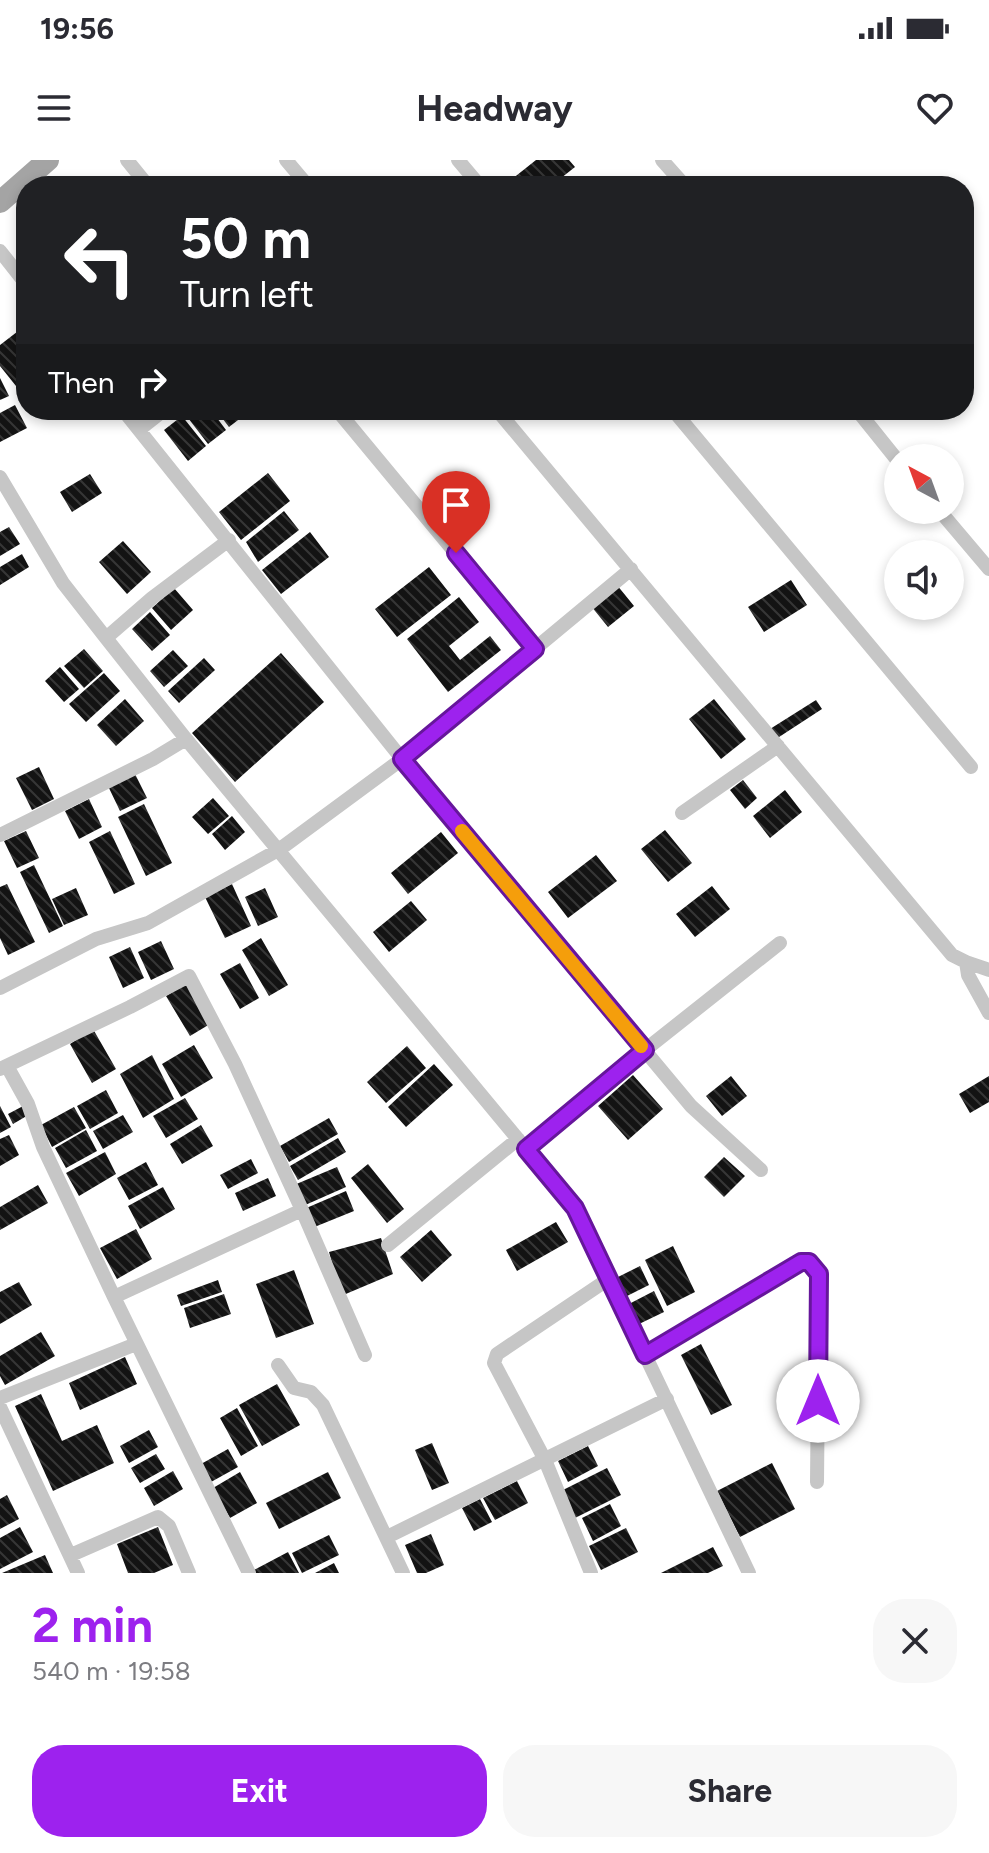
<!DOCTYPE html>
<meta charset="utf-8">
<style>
:root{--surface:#fff;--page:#f7f7f7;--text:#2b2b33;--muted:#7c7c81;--accent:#9d22ee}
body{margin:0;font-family:Figtree,sans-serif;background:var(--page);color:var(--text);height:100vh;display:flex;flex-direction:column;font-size:30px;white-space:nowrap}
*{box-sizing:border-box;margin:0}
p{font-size:26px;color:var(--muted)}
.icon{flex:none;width:44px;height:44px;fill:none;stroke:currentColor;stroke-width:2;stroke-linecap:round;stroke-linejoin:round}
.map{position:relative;height:1413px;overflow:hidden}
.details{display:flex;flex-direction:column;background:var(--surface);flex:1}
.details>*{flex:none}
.hud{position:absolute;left:16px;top:16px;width:958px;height:244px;border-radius:32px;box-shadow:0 4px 12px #0003;background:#202124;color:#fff;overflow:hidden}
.needle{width:52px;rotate:319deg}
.controls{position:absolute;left:884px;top:284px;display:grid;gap:16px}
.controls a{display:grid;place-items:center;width:80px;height:80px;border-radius:50%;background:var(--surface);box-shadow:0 4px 12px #0003;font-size:40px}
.pin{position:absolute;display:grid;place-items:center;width:68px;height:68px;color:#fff;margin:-82px -34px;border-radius:50% 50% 50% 0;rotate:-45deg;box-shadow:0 0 8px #0007}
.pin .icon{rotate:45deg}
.me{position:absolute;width:88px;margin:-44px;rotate:0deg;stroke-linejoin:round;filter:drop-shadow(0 0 6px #0008)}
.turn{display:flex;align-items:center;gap:28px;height:168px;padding:0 32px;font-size:36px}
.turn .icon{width:104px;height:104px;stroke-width:2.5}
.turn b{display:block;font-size:56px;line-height:68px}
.then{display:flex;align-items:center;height:76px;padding:0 32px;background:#0003;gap:16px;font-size:30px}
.round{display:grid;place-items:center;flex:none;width:84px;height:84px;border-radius:32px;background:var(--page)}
.overview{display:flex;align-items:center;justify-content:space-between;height:136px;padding:0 32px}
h1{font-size:48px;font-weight:700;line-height:60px;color:var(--accent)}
.button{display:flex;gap:16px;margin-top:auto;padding:16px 32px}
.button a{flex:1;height:92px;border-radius:32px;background:var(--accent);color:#fff;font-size:32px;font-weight:700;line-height:92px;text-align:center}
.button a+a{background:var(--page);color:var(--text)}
.status{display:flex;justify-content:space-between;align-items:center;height:56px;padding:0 40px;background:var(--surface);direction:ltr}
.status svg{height:22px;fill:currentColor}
header{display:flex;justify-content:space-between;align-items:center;height:104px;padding:0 32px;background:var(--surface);font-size:36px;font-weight:700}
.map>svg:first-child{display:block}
</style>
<div class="status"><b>19:56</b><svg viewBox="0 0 49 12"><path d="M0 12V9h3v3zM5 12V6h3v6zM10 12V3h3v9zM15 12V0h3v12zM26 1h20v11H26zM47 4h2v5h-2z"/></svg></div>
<header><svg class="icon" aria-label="menu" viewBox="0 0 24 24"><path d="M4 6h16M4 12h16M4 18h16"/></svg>Headway<svg class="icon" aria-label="heart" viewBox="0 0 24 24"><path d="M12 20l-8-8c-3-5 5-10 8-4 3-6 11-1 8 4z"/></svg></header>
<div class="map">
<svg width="989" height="1413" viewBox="0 0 989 1413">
<defs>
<pattern id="building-back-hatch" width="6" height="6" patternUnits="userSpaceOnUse" patternTransform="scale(2)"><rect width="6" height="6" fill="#131313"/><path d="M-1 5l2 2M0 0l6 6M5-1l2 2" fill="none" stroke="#363636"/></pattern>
</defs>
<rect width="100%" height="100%" fill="#fff"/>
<path fill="url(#building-back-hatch)" d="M536,0H569L575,7L551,26H509L507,23Z
M26,165V226L20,231L0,206V185Z
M0,218L9,236L0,240Z
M15,245L27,268L0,282V253Z
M190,250H211L226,270L208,284L185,254Z
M216,250H251L229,267Z
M182,256L206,286L188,301L164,270Z
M268,313L290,341L241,380L219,352Z
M90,314L102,333L72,352L60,332Z
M284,351L299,370L258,402L246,382Z
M9,367L20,384L0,396V372Z
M310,372L329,397L281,434L262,410Z
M123,381L151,412L127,434L99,402Z
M22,394L29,407L0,425V407Z
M429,407L451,435L397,477L375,449Z
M791,420L807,445L764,472L748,447Z
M617,425L634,446L608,467L591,446Z
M174,428L193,450L171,470L152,448Z
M459,437L479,462L449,486L460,500L490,476L501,490L448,532L407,479Z
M150,452L170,475L152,491L132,469Z
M84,489L103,511L84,528L64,506Z
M173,490L188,506L164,527L150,511Z
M281,493L324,542L235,622L192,573Z
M204,498L215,510L179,543L168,531Z
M60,507L79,529L64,542L45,521Z
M104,513L120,531L86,562L69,544Z
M125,539L144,561L116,586L97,565Z
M714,539L746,579L721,599L689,559Z
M816,540L822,549L776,579L770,569Z
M39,607L54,639L32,650L16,618Z
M135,614L147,638L120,651L108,626Z
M743,620L757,638L745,649L730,630Z
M785,630L802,652L770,678L753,656Z
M213,638L229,656L208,674L192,657Z
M89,639L102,667L79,679L65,651Z
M144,644L172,703L146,716L118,657Z
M232,656L245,672L225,690L212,674Z
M665,670L692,703L668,722L641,689Z
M26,671L39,698L17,708L4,681Z
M110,671L135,724L114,734L89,682Z
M441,672L458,693L408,734L391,713Z
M596,695L617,721L568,758L548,732Z
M34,705L63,766L49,773L20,712Z
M7,724L35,782L8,795L0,778V727Z
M232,724L251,766L225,778L205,737Z
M712,726L730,749L695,777L676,754Z
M76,728L88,755L64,765L52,739Z
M265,728L278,757L258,766L245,737Z
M411,741L427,760L389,792L373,772Z
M261,778L288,825L269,836L242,790Z
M161,781L174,809L151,820L138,792Z
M130,787L144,818L123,828L109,797Z
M240,803L259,838L240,849L220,814Z
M186,824L210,864L190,876L166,836Z
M93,869L116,909L92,923L70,884Z
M194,885L213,918L181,937L162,904Z
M407,886L426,908L386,943L367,922Z
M152,895L174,939L143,958L120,914Z
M434,904L453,925L406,967L388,947Z
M633,915L663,949L628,980L598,946Z
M731,916L747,936L722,956L706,936Z
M989,916V942L970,953L959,934Z
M106,930L118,953L90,969L77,946Z
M185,938L198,959L166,978L153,956Z
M25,945L30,954L13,964L8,954Z
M0,946L11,967L0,973Z
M74,947L86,968L52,987L41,965Z
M123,955L133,972L103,989L93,971Z
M329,958L338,974L289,1002L280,986Z
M201,965L213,986L182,1004L170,984Z
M86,970L97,991L66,1008L55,988Z
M9,975L19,995L0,1006V979Z
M338,978L346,992L298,1020L290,1006Z
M105,992L116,1014L79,1036L66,1013Z
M724,997L745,1016L724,1037L704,1017Z
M251,999L258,1013L228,1029L220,1015Z
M146,1002L158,1025L129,1040L117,1018Z
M368,1004L404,1049L387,1063L351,1018Z
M337,1007L346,1027L303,1046L294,1025Z
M268,1018L276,1036L243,1051L235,1033Z
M38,1025L48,1043L0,1070V1047Z
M163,1027L175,1049L140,1069L128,1046Z
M346,1031L354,1051L312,1068L304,1049Z
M556,1062L568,1082L517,1111L506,1090Z
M136,1069L152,1099L117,1119L100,1088Z
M431,1070L452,1095L422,1122L400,1097Z
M381,1078L393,1114L341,1136L329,1092Z
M673,1086L695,1132L667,1146L645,1100Z
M640,1106L649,1125L621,1139L612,1120Z
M294,1110L314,1164L276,1178L256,1124Z
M218,1120L222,1132L181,1146L177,1135Z
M19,1122L32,1145L0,1164V1132Z
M654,1131L664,1152L637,1165L627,1145Z
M224,1134L231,1154L190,1168L184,1148Z
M41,1172L55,1196L5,1225L0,1216V1196Z
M701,1184L732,1245L711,1255L681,1195Z
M125,1197L137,1224L80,1250L69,1223Z
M277,1224L300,1265L262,1286L239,1245Z
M41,1234L62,1281L97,1265L114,1303L53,1331L15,1246Z
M237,1248L258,1286L241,1296L220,1258Z
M149,1270L158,1287L129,1303L120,1286Z
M432,1283L449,1323L432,1330L415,1290Z
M588,1286L598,1306L568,1322L558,1301Z
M228,1289L238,1307L211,1322L201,1304Z
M156,1294L165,1309L140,1323L131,1308Z
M772,1303L795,1349L740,1377L717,1331Z
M607,1308L621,1335L575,1358L561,1331Z
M173,1311L183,1329L154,1346L144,1328Z
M240,1312L257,1343L230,1358L213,1328Z
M328,1312L341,1338L279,1369L266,1343Z
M517,1321L528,1343L495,1360L483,1338Z
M7,1335L19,1359L0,1369V1339Z
M480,1339L492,1362L474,1371L462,1348Z
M610,1344L621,1366L593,1381L582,1358Z
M20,1367L33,1392L0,1409V1378Z
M158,1367L173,1405L154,1413H128L117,1384Z
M626,1368L638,1392L601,1410L589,1386Z
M431,1374L444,1405L426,1413H417L405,1385Z
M329,1375L339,1395L302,1413L292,1393Z
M713,1387L723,1406L708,1413H661Z
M288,1392L299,1413H256L254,1410Z
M45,1395L53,1413H2Z
M334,1403L339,1413H315Z"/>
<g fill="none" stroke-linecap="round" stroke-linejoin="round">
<path stroke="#c6c6c6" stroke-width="14" d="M127,0L148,26
M286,0L308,26
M458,0L480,26
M662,0L685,26
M0,91L26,124
M123,250L402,599L691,946L761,1010
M337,250L535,489
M497,250L952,795L966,802L989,810
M673,250L971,607
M857,250L898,301
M140,269L164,250
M0,317L63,423L106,478L186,579L575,1048L749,1413
M939,350L989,409
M106,478L152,438L229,380
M682,653L778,586
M0,675L153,599L186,579
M966,802L968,815L989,853
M0,828L96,779L148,763L280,689L402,599L631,409
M7,906L28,944L43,987L114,1137L249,1413
M0,909L130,847L189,816L235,904L302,1050
M526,989L645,890L780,783
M388,1085L518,979
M114,1137L302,1050L365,1195
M645,1195L801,1102H809L819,1114L817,1322
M278,1205L294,1228L311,1232L323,1245L403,1413
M0,1238L136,1184
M0,1247L78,1413
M387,1377L667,1239
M71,1395L158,1357L169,1366L189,1413
M591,1413L545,1300L494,1203L497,1194L610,1118"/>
<path stroke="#a4a4a4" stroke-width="22" d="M0,42L48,0"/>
</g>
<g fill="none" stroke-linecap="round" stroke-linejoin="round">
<g stroke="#66169b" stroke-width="20">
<path id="route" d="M456,393L535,489L402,599L645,890L526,989L575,1048L645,1195L801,1102H809L819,1114L818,1241"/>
</g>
<use href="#route" stroke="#9d22ee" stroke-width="14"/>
<path stroke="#f59e0b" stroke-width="14" d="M462,671L641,886"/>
</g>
</svg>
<div class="controls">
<a><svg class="needle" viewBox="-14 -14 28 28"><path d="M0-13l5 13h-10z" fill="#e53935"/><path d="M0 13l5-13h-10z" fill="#7c7c81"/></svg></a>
<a><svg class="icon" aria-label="sound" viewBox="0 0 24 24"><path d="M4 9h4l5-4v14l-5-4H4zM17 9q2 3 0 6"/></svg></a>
</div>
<div class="pin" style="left:456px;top:393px;background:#d93025"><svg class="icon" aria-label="arrive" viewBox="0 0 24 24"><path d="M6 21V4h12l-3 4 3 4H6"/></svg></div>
<svg class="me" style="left:818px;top:1241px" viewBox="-20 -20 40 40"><circle r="19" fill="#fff"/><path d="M0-13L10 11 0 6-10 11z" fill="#9d22ee"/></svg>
<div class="hud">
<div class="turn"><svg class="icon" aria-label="left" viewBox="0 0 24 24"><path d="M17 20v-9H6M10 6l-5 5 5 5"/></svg><div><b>50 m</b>Turn left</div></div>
<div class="then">Then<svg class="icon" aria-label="right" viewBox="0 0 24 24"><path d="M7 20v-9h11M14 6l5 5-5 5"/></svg></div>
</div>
</div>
<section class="details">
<div class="overview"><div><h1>2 min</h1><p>540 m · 19:58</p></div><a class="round"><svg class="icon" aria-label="close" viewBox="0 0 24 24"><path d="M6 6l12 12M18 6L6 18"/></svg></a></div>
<div class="button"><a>Exit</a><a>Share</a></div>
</section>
